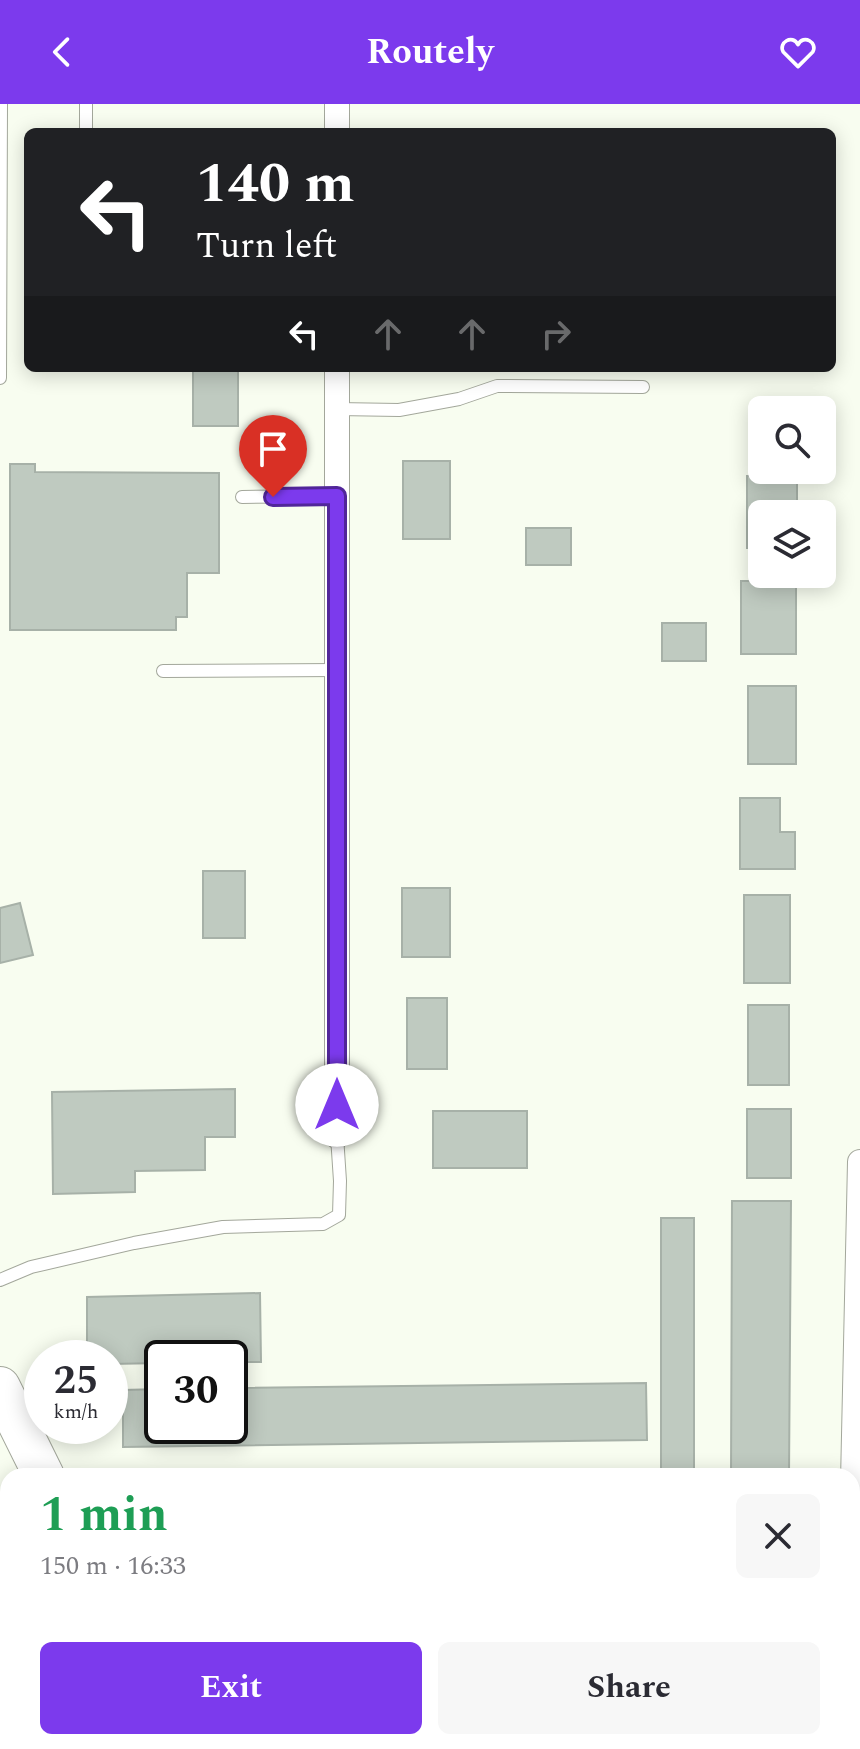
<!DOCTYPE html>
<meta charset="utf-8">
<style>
:root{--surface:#fff;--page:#f7f7f7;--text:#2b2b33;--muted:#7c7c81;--accent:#7c3aed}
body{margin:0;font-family:Spectral,serif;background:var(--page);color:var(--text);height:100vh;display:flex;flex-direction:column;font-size:30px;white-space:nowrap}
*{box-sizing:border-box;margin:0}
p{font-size:26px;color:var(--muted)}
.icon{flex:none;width:44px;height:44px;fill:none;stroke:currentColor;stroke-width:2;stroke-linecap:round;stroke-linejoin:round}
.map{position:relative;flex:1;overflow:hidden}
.side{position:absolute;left:0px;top:1364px;width:860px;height:282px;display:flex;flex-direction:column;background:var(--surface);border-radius:24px 24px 0 0;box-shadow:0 4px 20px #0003}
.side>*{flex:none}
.hud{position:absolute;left:24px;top:24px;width:812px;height:244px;border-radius:12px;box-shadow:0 4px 20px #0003;background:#202124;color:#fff;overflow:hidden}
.buttons{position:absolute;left:748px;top:292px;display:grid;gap:16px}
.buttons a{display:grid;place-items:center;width:88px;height:88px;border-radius:12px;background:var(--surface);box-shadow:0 4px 20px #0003;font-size:40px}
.speed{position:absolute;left:24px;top:1236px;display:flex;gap:16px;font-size:40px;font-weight:700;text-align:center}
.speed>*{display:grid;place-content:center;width:104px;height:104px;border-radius:50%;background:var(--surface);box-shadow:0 4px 20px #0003;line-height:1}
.speed small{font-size:20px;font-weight:400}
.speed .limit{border:4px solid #111;border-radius:12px;background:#fff;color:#111}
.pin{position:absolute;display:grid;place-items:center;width:68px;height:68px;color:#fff;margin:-82px -34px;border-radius:50% 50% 50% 0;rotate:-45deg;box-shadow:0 0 8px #0007}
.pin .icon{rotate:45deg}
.me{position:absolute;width:88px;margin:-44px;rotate:0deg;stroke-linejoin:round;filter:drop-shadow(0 0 6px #0008)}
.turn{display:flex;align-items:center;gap:28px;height:168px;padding:0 40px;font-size:36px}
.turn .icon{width:104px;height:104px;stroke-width:2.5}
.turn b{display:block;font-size:56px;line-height:68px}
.lanes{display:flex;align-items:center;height:76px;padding:0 40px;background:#0003;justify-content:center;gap:40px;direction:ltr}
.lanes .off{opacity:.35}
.round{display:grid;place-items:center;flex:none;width:84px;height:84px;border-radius:12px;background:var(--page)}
.head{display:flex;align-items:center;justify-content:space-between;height:136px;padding:0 40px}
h1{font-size:48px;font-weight:700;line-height:60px;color:#1e9e55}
.primary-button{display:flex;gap:16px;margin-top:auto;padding:16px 40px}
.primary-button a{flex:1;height:92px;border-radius:12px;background:var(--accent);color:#fff;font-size:32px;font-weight:700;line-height:92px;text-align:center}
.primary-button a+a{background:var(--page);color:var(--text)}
header{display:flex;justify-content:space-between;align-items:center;height:104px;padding:0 40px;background:var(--accent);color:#fff;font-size:36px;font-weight:700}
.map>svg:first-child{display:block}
</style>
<header><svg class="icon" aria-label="back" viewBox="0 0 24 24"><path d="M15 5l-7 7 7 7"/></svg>Routely<svg class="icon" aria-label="heart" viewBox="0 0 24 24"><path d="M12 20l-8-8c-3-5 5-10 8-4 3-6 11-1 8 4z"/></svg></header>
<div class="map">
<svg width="860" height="1645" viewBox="0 0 860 1645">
<rect width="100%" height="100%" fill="#f8fdf0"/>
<path fill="#bfcac0" stroke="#a7b1a8" stroke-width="2" d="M193,264H238V322H193Z
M403,357H450V435H403Z
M10,360H35V368L219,369V469H187V513H176V526H10Z
M747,372H797V410H762V444H747Z
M526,424H571V461H526Z
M741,477H796V550H741Z
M662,519H706V557H662Z
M748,582H796V660H748Z
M740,694H780V728H795V765H740Z
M203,767H245V834H203Z
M402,784H450V853H402Z
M744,791H790V879H744Z
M20,799L33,851L0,859V804Z
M407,894H447V965H407Z
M748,901H789V981H748Z
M235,985V1033H205V1066L135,1067V1088L53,1090L52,988Z
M747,1005H791V1074H747Z
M433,1007H527V1064H433Z
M732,1097H791L789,1372H731Z
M661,1114H694V1372H661Z
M260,1189L261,1258H230V1254H162V1259L110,1260V1254H87V1193Z
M646,1279L647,1336L123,1343V1286L162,1285V1322H230V1284Z
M472,1638H800V1645H476Z"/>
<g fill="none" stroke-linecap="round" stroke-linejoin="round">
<g stroke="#a3a79b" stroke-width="14">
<path id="lane" d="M86,28V0
M0,274L1,0
M337,305L399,306L459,295L497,282L643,283
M242,393L337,392
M163,567L337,566
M0,1176L31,1163L134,1139L223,1123L323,1120L339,1111L340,1077L337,1032
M0,1525L8,1521
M312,1638L316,1645
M21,1645L24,1638
M439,1645L446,1638
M849,1645V1638"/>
</g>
<g stroke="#a3a79b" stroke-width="26">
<path id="street" d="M337,0V28
M337,264V1032
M852,1423L860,1058"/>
</g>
<g stroke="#a3a79b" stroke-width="42">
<path id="primary" d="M0,1283L44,1372
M0,1453L8,1470
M106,1638L111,1645
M202,1638L207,1645"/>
</g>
<use href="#lane" stroke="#fff" stroke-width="12"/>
<use href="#street" stroke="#fff" stroke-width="24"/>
<use href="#primary" stroke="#fff" stroke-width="40"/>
</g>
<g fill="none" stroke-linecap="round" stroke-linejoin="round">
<g stroke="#51269a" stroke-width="20">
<path id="route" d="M273,393L337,392V1001"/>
</g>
<use href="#route" stroke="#7c3aed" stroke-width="14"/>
</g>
</svg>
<div class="buttons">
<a><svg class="icon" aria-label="search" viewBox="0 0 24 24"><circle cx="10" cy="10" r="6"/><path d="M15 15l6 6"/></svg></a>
<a><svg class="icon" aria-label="layers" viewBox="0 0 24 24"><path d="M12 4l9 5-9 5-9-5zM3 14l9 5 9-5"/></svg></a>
</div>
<div class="speed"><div>25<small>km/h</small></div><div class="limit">30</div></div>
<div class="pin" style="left:273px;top:393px;background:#d93025"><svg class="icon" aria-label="arrive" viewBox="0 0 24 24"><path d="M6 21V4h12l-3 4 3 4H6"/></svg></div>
<svg class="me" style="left:337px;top:1001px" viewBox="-20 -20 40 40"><circle r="19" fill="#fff"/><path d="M0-13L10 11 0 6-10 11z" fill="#7c3aed"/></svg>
<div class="hud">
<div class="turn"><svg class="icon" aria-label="left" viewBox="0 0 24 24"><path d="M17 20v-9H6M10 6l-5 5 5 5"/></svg><div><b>140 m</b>Turn left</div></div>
<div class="lanes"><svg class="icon" aria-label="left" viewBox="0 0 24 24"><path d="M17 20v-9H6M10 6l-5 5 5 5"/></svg><svg class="icon off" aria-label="ahead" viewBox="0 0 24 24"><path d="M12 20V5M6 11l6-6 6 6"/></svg><svg class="icon off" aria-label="ahead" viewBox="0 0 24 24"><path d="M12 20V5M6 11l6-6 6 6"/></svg><svg class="icon off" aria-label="right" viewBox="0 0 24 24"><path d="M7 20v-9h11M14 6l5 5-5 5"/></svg></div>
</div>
<section class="side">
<div class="head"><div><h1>1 min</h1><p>150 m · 16:33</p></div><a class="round"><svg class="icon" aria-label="close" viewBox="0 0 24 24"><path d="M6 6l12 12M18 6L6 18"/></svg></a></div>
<div class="primary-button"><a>Exit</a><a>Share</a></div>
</section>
</div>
